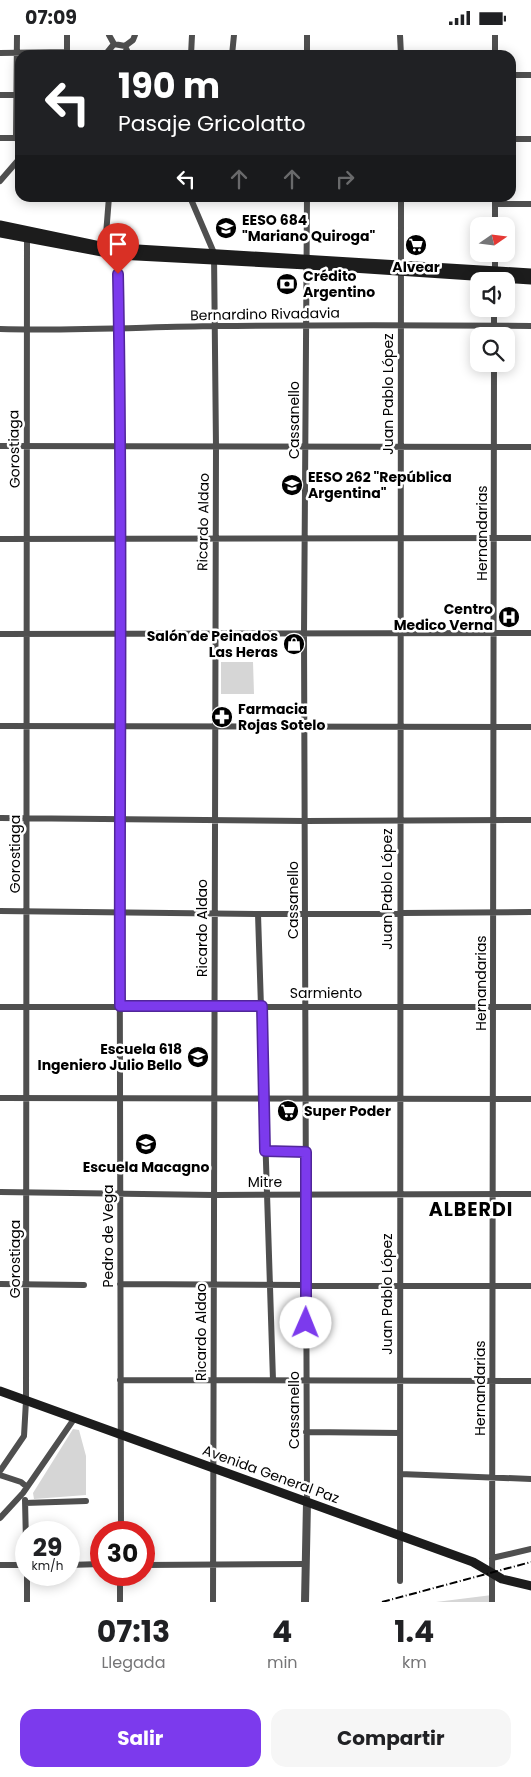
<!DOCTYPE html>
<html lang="es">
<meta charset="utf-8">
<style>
:root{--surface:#fff;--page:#f6f6f6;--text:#202124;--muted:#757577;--accent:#7c3aed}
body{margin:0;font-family:Poppins,sans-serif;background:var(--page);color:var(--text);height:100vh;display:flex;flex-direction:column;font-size:19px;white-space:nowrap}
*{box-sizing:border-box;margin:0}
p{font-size:16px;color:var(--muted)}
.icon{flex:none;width:28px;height:28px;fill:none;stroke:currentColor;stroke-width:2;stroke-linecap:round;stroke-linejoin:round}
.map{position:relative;height:1567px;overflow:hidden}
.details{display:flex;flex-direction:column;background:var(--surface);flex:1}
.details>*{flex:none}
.top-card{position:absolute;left:15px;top:15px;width:501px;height:152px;border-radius:15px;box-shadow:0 2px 12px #0003;background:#202124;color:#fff;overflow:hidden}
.needle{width:32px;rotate:76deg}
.buttons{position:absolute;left:470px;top:182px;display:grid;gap:10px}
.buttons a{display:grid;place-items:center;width:45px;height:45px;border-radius:10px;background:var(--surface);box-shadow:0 2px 12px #0003;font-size:25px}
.speed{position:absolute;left:15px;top:1486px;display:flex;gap:10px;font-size:25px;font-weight:700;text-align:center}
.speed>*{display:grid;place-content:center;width:65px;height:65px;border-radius:50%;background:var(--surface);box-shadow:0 2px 12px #0003;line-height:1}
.speed small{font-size:12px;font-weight:400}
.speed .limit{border:8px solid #d22;background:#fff;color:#111}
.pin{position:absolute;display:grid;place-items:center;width:42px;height:42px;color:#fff;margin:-51px -21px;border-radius:50% 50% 50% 0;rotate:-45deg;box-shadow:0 0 5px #0007}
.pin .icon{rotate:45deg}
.me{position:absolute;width:55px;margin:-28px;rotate:1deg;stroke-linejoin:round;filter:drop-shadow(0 0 4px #0008)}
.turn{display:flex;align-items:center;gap:18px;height:105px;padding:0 20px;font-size:22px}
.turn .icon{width:65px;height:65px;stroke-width:2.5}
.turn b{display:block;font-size:35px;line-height:42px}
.lanes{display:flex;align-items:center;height:48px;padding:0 20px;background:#0003;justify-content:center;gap:25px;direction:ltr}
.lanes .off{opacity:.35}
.eta{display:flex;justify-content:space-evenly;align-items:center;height:85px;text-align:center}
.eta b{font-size:30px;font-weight:700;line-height:35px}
.action{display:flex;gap:10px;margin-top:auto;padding:10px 20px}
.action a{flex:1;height:58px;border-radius:15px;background:var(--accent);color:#fff;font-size:20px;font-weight:700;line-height:58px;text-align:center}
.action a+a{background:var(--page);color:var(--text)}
.status{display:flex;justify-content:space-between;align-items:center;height:35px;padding:0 25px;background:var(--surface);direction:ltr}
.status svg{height:14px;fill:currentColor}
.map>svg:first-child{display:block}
</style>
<div class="status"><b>07:09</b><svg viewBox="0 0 49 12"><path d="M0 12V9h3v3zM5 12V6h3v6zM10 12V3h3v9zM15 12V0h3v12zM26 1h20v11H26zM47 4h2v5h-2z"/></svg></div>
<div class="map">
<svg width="531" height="1567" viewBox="0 0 531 1567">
<rect width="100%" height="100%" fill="#fff"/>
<path fill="#d6d6d6" d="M221,627H253L254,659H221Z
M73,1394L79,1395L86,1421V1460L34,1464L33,1458Z
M492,1560V1567H435H436Z"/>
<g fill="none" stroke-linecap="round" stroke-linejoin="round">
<path stroke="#4f4f4f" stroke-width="6" d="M17,0L16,103L20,108
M67,0V17
M109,0L114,9L125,11L133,5L135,0
M307,0V20
M400,0L401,20
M125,11L129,20
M0,18L67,17L70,20
M105,20L114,9
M191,20L192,0
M232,20L234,0
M495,20V0
M511,40H531
M0,60H17
M0,103H16
M511,104H531
M0,146L20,123
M109,162L105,212L118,220L122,412L119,600L121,1498
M190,162L214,218L216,412L213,1567
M495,162V191
M495,169H531
M495,219V240
M0,294C72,296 144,292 216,291C321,290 426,290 531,291
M494,301V274
M0,411L531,412
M0,504L531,503
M0,599L531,598
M0,691L531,692
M0,783L305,786L531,785
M0,876L258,879L531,877
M258,879L273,1345
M0,972H531
M0,1063L531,1064
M265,1116L306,1117
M0,1157L214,1160L531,1159
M0,1249L84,1250
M120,1249L531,1251
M120,1345L531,1346
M306,1397L400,1398
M0,1436L24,1401L26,1366L27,200
M400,1439L531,1444
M0,1440L21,1447L27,1452
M25,1465L26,1507
M307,1467L304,600L307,162
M25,1468L86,1466
M0,1483L23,1458L74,1384
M492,1523L531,1514
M0,1530H26
M69,1530L101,1529
M144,1530L306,1529
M27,1540V1567
M400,1546L401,162
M120,1567V1540
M492,1567L494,329"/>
<path stroke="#4f4f4f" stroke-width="8" d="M305,1567L307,1467"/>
<path stroke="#1c1c1c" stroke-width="9" d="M0,190L105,212L531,238
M0,198L118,220L307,230L531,245
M0,1356L473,1527L502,1544L531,1551"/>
<path stroke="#000" stroke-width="2" stroke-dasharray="8 2.5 1 2.5" stroke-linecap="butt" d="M382,1567L531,1527"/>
</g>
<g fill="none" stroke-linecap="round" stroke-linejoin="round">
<g stroke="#51269a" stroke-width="12">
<path id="route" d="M118,239C123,483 119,727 120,971H262L265,1116L306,1117V1288"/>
</g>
<use href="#route" stroke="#7c3aed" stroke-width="9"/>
</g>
<defs>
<g id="school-disc" transform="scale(1.125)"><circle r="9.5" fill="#000" stroke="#fff"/><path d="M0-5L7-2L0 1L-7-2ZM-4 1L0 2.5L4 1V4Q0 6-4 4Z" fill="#fff"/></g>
<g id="supermarket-disc" transform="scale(1.125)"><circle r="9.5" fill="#000" stroke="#fff"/><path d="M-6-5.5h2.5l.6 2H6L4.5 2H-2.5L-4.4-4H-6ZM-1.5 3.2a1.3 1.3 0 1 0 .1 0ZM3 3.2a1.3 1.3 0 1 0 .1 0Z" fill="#fff"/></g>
<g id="bank-disc" transform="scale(1.125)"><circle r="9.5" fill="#000" stroke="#fff"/><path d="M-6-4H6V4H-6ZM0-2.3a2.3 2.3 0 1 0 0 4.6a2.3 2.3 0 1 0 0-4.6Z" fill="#fff"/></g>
<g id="hospital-disc" transform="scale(1.125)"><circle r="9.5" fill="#000" stroke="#fff"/><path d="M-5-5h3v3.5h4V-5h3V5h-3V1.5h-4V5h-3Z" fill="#fff"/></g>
<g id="shop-disc" transform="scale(1.125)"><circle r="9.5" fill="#000" stroke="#fff"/><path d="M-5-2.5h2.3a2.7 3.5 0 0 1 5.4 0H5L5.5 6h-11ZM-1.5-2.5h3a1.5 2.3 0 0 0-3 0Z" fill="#fff"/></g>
<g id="pharmacy-disc" transform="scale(1.125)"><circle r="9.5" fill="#000" stroke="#fff"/><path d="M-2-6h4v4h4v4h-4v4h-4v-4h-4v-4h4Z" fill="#fff"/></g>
</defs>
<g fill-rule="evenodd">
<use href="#school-disc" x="226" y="193"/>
<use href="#supermarket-disc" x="416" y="210"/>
<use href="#bank-disc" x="287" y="249"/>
<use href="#school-disc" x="292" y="450"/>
<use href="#hospital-disc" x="509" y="582"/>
<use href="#shop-disc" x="294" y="609"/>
<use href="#pharmacy-disc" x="222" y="682"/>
<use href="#school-disc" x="198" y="1022"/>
<use href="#supermarket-disc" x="288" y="1076"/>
<use href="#school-disc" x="146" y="1109"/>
</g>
<g text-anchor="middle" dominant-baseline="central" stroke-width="5" stroke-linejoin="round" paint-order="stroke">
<g font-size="14" font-weight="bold" fill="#000" stroke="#fff" text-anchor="start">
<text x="242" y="185">EESO 684<tspan x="242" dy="16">"Mariano Quiroga"</tspan></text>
<text x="416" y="232" text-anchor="middle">Alvear</text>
<text x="303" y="241">Crédito<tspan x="303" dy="16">Argentino</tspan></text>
<text x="308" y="442">EESO 262 "República<tspan x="308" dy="16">Argentina"</tspan></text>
<text x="493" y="574" text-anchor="end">Centro<tspan x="493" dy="16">Medico Verna</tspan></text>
<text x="278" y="601" text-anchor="end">Salón de Peinados<tspan x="278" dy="16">Las Heras</tspan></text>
<text x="238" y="674">Farmacia<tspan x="238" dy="16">Rojas Sotelo</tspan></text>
<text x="182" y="1014" text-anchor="end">Escuela 618<tspan x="182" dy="16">Ingeniero Julio Bello</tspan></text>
<text x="304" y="1076">Super Poder</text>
<text x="146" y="1132" text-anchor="middle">Escuela Macagno</text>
</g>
<g font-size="14" fill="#000" stroke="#fff">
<text transform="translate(265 279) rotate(-1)">Bernardino Rivadavia</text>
<text transform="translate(388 359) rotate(-90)">Juan Pablo López</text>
<text transform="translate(294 385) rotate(-90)">Cassanello</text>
<text transform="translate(14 414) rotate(-91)">Gorostiaga</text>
<text transform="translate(203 487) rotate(-89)">Ricardo Aldao</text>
<text transform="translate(482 498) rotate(-90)">Hernandarias</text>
<text transform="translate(15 819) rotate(-90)">Gorostiaga</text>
<text transform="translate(387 854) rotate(-90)">Juan Pablo López</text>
<text transform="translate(293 865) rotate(-90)">Cassanello</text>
<text transform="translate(202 893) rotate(-90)">Ricardo Aldao</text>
<text transform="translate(481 948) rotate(-90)">Hernandarias</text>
<text x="326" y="958">Sarmiento</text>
<text x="265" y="1147">Mitre</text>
<text transform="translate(108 1201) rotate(-90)">Pedro de Vega</text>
<text transform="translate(15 1224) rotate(-90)">Gorostiaga</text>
<text transform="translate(387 1259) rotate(-90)">Juan Pablo López</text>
<text transform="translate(201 1297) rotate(-90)">Ricardo Aldao</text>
<text transform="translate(480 1353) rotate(-90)">Hernandarias</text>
<text transform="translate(294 1375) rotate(-90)">Cassanello</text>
<text transform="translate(271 1439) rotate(20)">Avenida General Paz</text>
</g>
<g font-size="19" font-weight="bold" letter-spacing="1" fill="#000" stroke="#fff">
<text x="471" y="1174">ALBERDI</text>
</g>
</g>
</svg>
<div class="buttons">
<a><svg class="needle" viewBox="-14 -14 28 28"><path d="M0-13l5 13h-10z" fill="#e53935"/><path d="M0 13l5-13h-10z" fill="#757577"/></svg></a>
<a><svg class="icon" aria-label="sound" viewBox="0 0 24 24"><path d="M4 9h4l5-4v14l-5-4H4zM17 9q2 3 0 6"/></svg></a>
<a><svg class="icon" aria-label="search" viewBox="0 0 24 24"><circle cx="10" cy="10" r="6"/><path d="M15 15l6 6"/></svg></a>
</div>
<div class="speed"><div>29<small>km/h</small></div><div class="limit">30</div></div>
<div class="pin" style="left:118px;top:239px;background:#d93025"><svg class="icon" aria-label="arrive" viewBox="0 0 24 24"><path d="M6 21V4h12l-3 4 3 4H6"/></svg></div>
<svg class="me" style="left:306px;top:1288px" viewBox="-20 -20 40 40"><circle r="19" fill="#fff"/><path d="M0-13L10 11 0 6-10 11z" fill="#7c3aed"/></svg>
<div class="top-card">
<div class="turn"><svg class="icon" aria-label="left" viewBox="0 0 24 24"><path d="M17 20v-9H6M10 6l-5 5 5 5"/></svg><div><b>190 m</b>Pasaje Gricolatto</div></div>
<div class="lanes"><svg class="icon" aria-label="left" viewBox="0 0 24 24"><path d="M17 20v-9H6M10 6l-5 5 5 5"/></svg><svg class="icon off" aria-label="ahead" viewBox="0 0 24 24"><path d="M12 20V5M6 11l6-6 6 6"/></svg><svg class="icon off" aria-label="ahead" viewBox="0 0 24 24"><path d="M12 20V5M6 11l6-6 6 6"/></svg><svg class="icon off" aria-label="right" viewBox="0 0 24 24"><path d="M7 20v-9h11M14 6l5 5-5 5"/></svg></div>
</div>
</div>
<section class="details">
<div class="eta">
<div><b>07:13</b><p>Llegada</p></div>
<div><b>4</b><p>min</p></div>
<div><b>1.4</b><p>km</p></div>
</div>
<div class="action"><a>Salir</a><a>Compartir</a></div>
</section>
